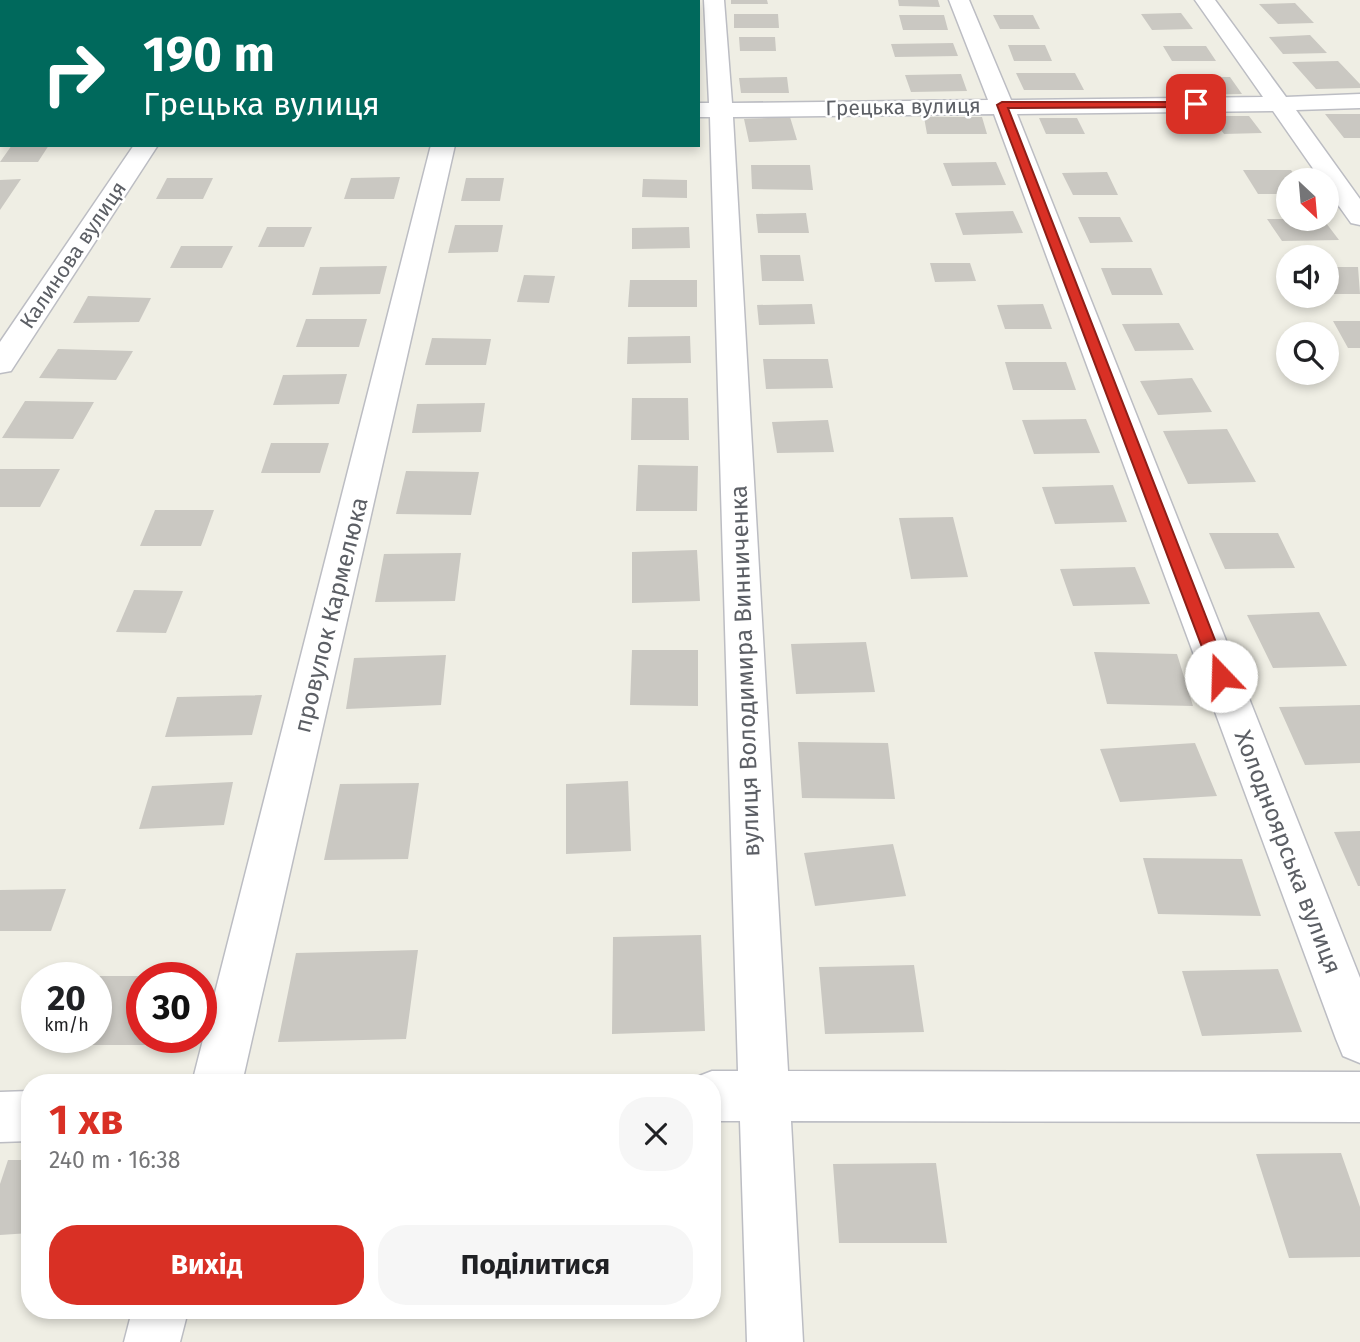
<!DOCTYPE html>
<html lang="uk">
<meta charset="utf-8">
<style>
:root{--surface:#fff;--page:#f6f6f6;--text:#202124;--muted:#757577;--accent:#d93025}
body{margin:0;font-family:"Fira Sans",sans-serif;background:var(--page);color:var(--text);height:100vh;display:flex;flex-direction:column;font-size:26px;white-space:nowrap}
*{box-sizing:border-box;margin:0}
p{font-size:23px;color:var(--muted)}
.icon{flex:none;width:38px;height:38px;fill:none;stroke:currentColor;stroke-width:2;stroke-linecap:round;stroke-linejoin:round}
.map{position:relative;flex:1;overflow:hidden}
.drawer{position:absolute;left:21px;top:1074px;width:700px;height:245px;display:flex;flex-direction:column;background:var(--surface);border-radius:28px;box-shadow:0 4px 10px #0003}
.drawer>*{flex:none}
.hud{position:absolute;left:0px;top:0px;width:700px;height:147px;box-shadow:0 4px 10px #0003;background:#00695c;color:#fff;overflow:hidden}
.needle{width:46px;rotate:154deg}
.controls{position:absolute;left:1276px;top:168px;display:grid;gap:14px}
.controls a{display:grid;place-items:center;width:63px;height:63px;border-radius:50%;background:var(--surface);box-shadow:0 4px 10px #0003;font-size:35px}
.speed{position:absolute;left:21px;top:962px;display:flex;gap:14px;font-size:35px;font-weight:700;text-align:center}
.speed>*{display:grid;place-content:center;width:91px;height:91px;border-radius:50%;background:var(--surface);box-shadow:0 4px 10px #0003;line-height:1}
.speed small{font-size:18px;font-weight:400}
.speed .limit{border:10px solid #d22;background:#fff;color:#111}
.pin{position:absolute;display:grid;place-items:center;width:60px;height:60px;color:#fff;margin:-30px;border-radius:14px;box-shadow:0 4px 10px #0006}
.me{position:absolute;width:77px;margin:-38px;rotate:339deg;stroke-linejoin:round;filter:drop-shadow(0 0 5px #0008)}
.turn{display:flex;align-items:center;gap:24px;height:147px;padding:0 28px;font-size:32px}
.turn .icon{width:91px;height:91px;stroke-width:2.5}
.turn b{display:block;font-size:49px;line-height:60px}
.round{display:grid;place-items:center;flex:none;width:74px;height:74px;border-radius:28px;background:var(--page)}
.head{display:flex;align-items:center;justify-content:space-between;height:119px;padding:0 28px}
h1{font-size:42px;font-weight:700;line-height:52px;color:var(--accent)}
.cta{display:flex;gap:14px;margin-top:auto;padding:14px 28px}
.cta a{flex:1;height:80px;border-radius:28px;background:var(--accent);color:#fff;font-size:28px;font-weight:700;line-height:80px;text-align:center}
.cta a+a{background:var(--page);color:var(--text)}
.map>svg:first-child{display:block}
</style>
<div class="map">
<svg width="1360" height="1342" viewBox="0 0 1360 1342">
<rect width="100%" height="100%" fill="#efeee4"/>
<path fill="#cac8c2" d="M731,0H767L768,4H731Z
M898,0H938L940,7L899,6Z
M1295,3L1314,23L1278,24L1259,4Z
M1181,13L1193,29L1152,30L1141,14Z
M734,14H778L779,28H734Z
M899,15H944L948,30H903Z
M993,15H1033L1040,29H1000Z
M1310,35L1327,53L1283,54L1269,37Z
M739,37H775L776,51H740Z
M953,43L958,56L895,57L891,44Z
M1008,45H1045L1052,61H1014Z
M1163,46H1206L1216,61H1172Z
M1338,61L1360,84V88L1316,89L1292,62Z
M1016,73H1075L1084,90H1024Z
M961,74L967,91L911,92L905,75Z
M787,77L789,93H741L739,78Z
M1181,77H1230L1242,94L1192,95Z
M1325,114H1360V138H1344Z
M1211,116H1249L1262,133L1224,134Z
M790,117L797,140L749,142L744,119Z
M924,117H982L987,134H927Z
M1039,118H1077L1085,134H1046Z
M12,145H49L38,162H0Z
M996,162L1006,185L952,186L943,163Z
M751,165H810L813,190L752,189Z
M1243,170H1291L1298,180H1288V194H1258Z
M1107,172L1118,195H1073L1062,173Z
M400,177L394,199H344L351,178Z
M167,178H213L203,199H156Z
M466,178H504L500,201H461Z
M21,179L0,210V180Z
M643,179L687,180V198L642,197Z
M1013,211L1023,233L963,235L955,213Z
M806,213L809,233H758L756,214Z
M1078,217H1120L1133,242L1090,243Z
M1267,219H1323L1339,240L1282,241Z
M455,225H503L498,252L448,253Z
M267,227H312L304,247H258Z
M689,227L690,248L632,249V228Z
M181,246H233L222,268H170Z
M760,255H800L804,281H762Z
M930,263H970L976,281L935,282Z
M387,266L380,294L312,295L320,267Z
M1326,267H1358L1360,294H1326Z
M1101,268H1151L1163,295H1112Z
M524,275L555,276L549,303L517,302Z
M630,280H697V307H628Z
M88,296L151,298L139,322L73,323Z
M812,304L815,324L759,325L757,305Z
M1043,304L1052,329H1005L997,305Z
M306,319H367L359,347H296Z
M1333,321H1360V348H1348Z
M1179,323L1194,350L1135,351L1122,324Z
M690,336L691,363L627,364L628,337Z
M432,338L491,339L486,365H425Z
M58,349L133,351L116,380L39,378Z
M763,359H828L833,388L766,389Z
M1005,362H1066L1076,390H1013Z
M347,374L339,404L273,405L283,375Z
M1192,378L1212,412L1158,415L1140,381Z
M632,398H688L689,440H631Z
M25,401L94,402L73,439L2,438Z
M485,403L481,432L412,433L417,404Z
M1086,419L1100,453L1034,454L1022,420Z
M828,420L834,452L777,453L772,422Z
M1227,429L1256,482L1188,484L1163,431Z
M271,443H329L320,473H261Z
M638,465L698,466L697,511H636Z
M0,469H60L40,507H0Z
M406,471L479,472L471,515L396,514Z
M1113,485L1127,522L1055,524L1042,487Z
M155,510H214L201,546H140Z
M953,517L968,577L911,579L899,518Z
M1209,533H1278L1295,568L1225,569Z
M697,550L700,601L632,603V552Z
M461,553L455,601L375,602L384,554Z
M1135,567L1150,604L1073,606L1060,569Z
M134,590L183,591L166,633L116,632Z
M1319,612L1347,666L1273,668L1247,615Z
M866,642L875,692L796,694L791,644Z
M632,650H698V706L630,705Z
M1094,652L1177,654L1193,706L1107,704Z
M446,655L441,705L346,709L354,658Z
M262,695L252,735L165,737L177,697Z
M1360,705V763L1305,765L1279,707Z
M798,742L888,743L895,799L802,798Z
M1195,743L1217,796L1120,802L1100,749Z
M628,781L631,851L566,854V784Z
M233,782L224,825L139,829L152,786Z
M419,783L408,859L324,860L340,784Z
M1360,831V886H1358L1334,832Z
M893,844L906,896L815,906L804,853Z
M1143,858L1242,859L1261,916L1158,914Z
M66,889L51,931H0V890Z
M701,935L705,1031L612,1034L613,937Z
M418,950L406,1039L278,1042L296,953Z
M914,965L924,1032L825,1034L819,967Z
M1278,969L1302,1032L1202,1036L1182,971Z
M96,976H142V1038H167L165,1045H58L61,1038H96Z
M142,976H185L184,978H142Z
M1341,1153L1360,1207V1257L1289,1258L1256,1154Z
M8,1160H30V1233L0,1235V1184Z
M936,1163L947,1243H839L833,1164Z"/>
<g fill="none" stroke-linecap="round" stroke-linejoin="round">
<g stroke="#bcbdc3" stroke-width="3">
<path id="minor" d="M221,0H241L220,2Z
M473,0H493L472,2Z
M704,0H724L732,103L988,100L949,0H969L1011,100L1263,97L1195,0H1215L1286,97L1360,94V108L1296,110L1360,199V225L1351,223L1326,188V180H1321L1273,111L1017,114L1360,978V1063L1343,1056L1336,1039L994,114L733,117L788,1071L1360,1072V1122L791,1121L803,1342H747L740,1121H712V1083H692L694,1078L712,1071H738L710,117H698V103H709Z
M0,104H2V118H0Z
M134,145H158L11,371L0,373V342Z
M431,145H455L242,1083H192Z
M30,1091V1141L0,1142V1092Z
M132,1311H188L180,1342H124Z"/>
</g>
<use href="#minor" fill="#fff" fill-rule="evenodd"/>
</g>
<path fill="#d93025" stroke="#8d1f18" stroke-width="2" d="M1002,102H1196L1201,104L1196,107L1008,108L1229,676L1226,680L1221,682L1213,676L997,105Z"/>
<g text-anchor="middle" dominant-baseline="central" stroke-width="5" stroke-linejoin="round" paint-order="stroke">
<g font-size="21" fill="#5c5f65" stroke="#fff">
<text transform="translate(903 107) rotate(-1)">Грецька вулиця</text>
<text transform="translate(73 255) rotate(-56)">Калинова вулиця</text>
</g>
<g font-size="24" fill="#5c5f65" stroke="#fff">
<text transform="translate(331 615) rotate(-76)">провулок Кармелюка</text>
<text transform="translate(745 671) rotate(-92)">вулиця Володимира Винниченка</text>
<text transform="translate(1288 852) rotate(69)">Холодноярська вулиця</text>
</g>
</g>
</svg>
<div class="controls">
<a><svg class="needle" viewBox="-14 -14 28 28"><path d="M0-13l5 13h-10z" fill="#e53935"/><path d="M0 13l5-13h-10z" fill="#757577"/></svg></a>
<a><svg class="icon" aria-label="sound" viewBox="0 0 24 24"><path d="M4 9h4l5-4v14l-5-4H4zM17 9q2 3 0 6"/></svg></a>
<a><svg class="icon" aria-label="search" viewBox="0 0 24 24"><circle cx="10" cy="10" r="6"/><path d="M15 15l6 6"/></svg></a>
</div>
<div class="speed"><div>20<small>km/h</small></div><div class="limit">30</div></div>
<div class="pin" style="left:1196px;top:104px;background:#d93025"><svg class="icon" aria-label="arrive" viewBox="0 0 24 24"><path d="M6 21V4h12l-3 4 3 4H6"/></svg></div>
<svg class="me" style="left:1221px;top:676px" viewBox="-20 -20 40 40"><circle r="19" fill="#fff"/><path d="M0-13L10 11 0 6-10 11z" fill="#d93025"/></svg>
<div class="hud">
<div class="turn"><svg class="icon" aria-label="right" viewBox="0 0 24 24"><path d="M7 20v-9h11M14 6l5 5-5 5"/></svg><div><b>190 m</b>Грецька вулиця</div></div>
</div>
<section class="drawer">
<div class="head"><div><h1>1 хв</h1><p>240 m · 16:38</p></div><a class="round"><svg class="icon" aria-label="close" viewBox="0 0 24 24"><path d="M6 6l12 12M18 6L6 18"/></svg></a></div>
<div class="cta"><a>Вихід</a><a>Поділитися</a></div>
</section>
</div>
